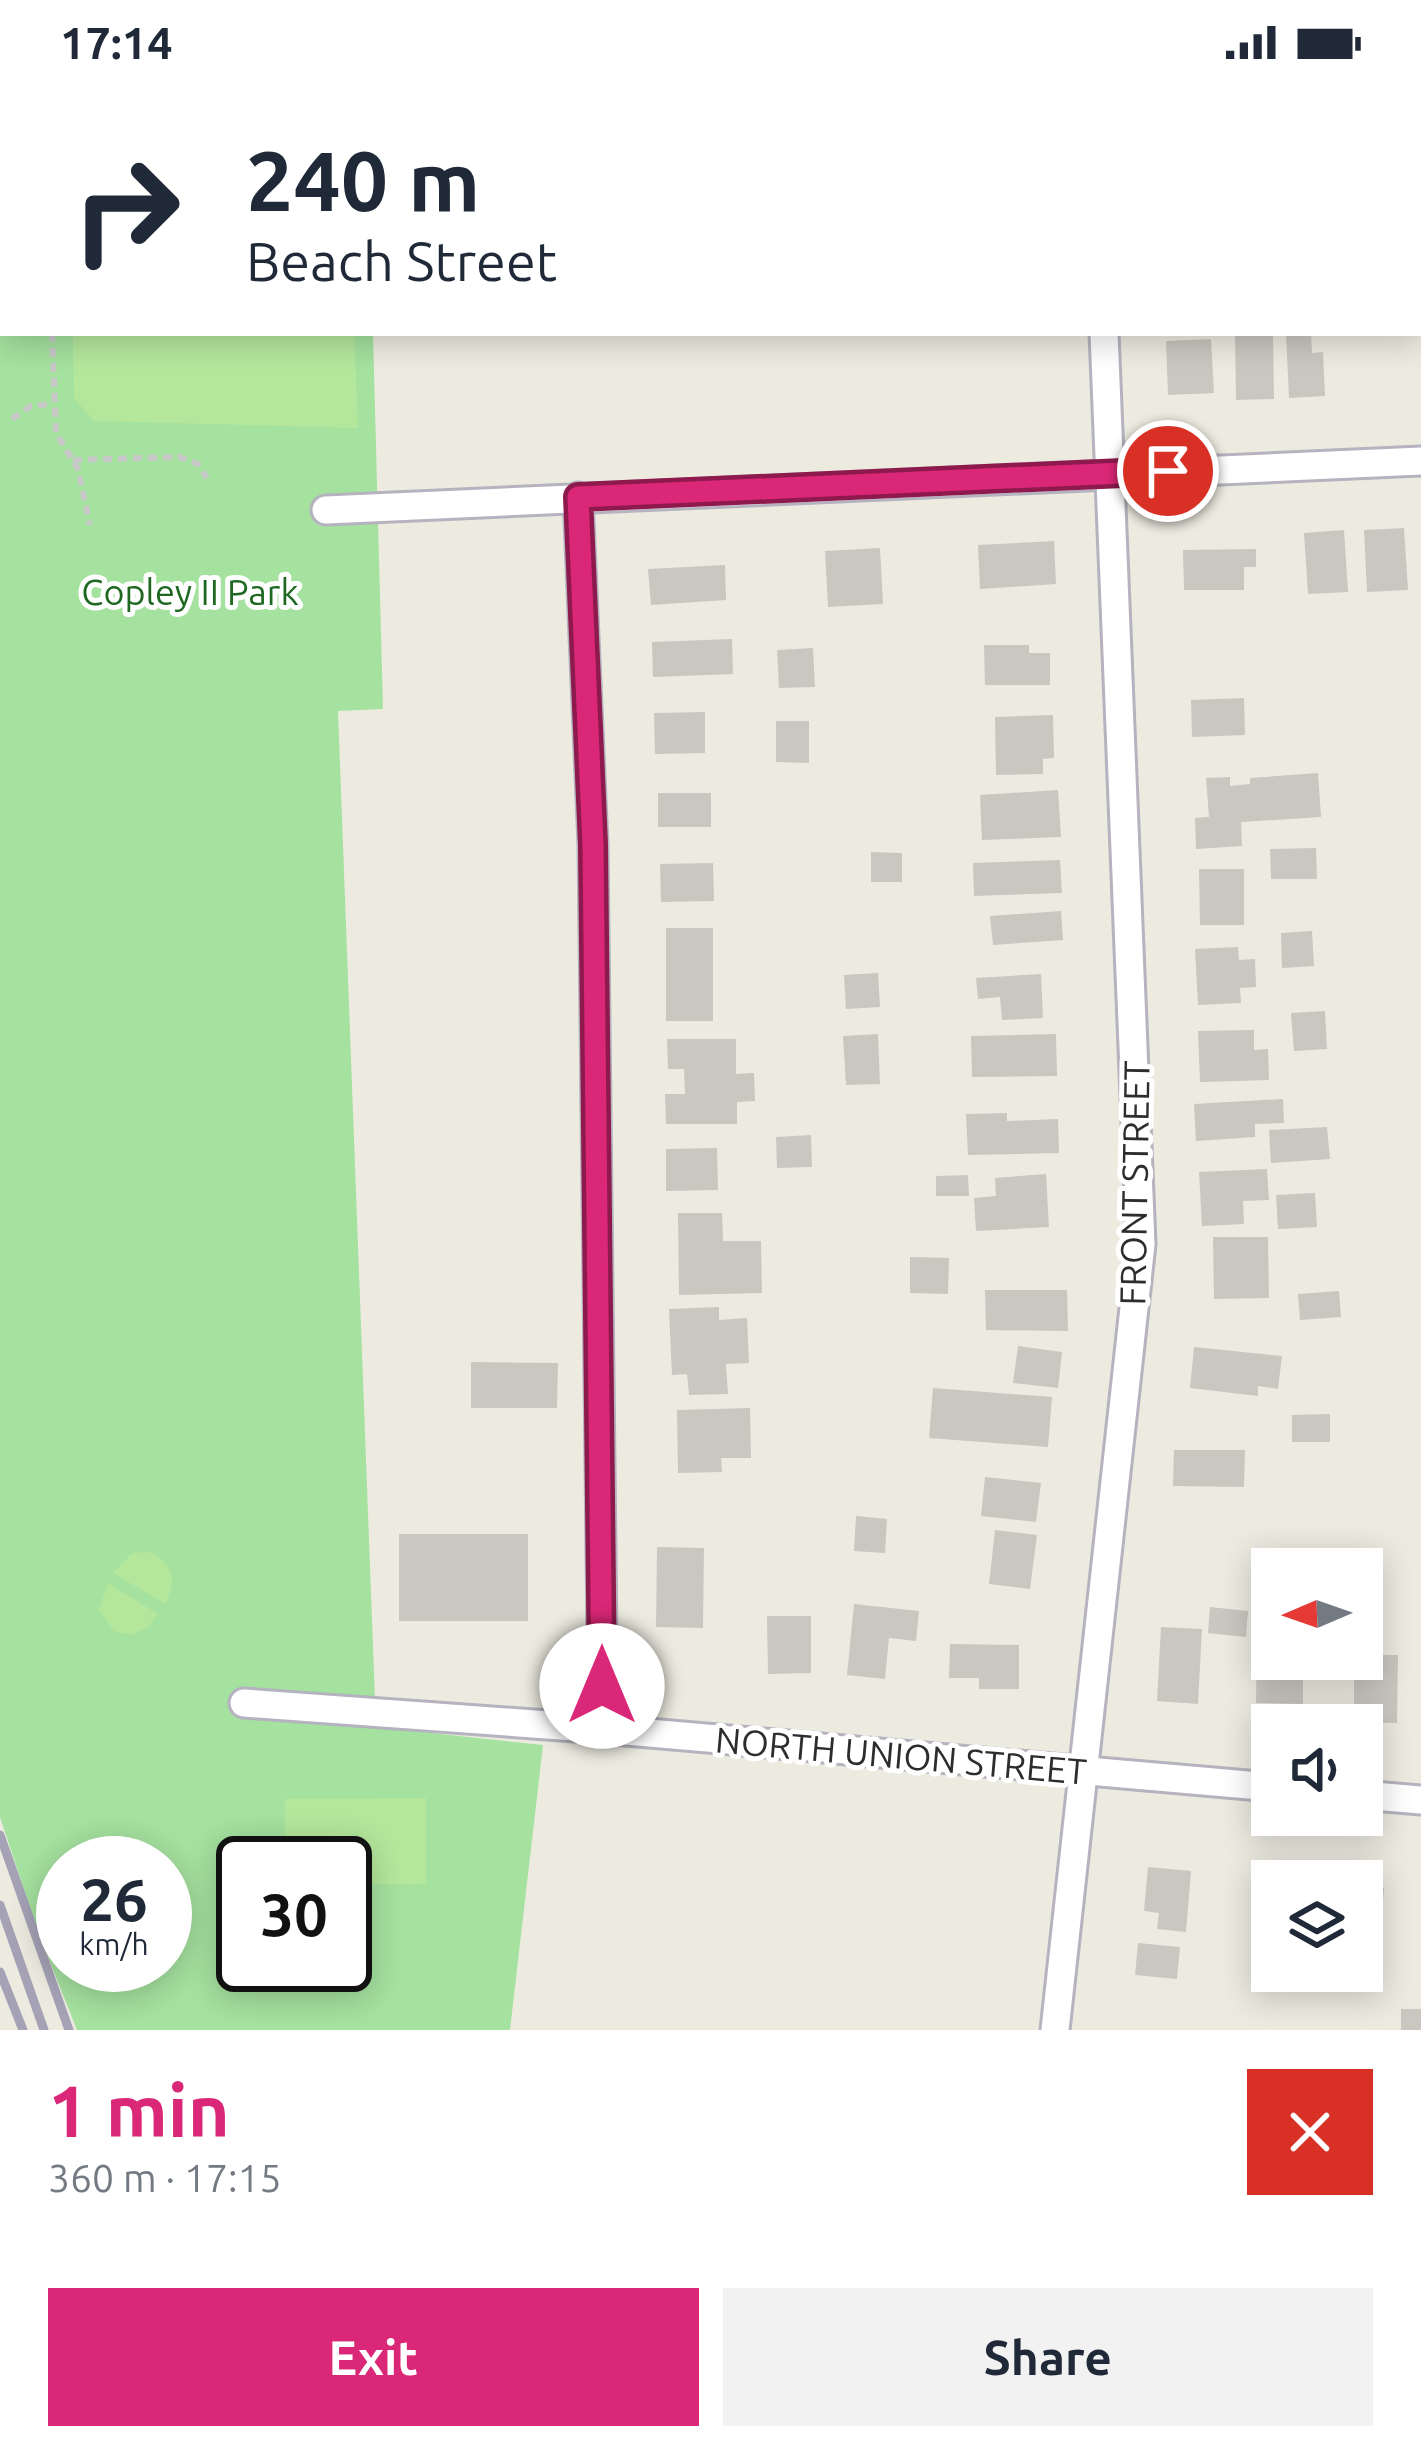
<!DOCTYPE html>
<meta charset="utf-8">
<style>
:root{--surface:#fff;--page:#f2f2f3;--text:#1f2937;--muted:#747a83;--accent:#db2777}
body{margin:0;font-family:Ubuntu,sans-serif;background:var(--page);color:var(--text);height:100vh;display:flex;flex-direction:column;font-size:45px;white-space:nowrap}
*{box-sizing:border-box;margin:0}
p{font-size:39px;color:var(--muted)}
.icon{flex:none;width:66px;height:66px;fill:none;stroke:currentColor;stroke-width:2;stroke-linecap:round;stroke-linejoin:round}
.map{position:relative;height:1946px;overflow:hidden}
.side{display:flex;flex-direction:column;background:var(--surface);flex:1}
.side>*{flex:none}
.top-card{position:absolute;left:0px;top:0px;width:1422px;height:252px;box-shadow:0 6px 30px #0003;background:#fff;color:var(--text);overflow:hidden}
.needle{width:78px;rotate:268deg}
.buttons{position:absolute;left:1251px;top:1464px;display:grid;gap:24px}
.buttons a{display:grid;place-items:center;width:132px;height:132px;border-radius:0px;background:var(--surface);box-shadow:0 6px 30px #0003;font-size:60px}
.speed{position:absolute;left:36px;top:1752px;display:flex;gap:24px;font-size:60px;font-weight:700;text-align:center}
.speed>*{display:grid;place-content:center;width:156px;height:156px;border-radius:50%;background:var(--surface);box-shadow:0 6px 30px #0003;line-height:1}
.speed small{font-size:30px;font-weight:400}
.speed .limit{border:6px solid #111;border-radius:18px;background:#fff;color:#111}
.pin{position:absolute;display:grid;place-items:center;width:102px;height:102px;color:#fff;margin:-51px;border:6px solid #fff;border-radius:50%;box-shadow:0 3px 12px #0007}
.me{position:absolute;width:132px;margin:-66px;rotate:0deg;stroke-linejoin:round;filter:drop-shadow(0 0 9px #0008)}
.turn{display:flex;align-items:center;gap:42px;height:252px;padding:0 48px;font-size:54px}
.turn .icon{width:156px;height:156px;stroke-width:2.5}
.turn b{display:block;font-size:84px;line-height:102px}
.round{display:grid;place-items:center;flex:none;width:126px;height:126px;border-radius:0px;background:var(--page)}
.head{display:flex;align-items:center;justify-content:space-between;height:204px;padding:0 48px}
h1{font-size:72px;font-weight:600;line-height:90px;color:var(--accent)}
.button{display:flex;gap:24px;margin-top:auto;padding:24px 48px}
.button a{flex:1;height:138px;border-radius:0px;background:var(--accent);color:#fff;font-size:48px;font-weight:600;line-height:138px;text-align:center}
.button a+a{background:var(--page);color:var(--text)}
.status{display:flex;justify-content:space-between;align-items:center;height:84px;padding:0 60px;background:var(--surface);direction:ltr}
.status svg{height:33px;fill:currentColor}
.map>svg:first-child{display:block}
</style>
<div class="status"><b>17:14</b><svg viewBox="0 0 49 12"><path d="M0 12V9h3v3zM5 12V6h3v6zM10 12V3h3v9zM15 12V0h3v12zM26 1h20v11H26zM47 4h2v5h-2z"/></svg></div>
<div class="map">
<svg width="1421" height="1946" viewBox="0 0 1421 1946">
<rect width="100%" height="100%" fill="#edebe0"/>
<path fill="#a5e19f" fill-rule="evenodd" d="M0,0H367L3,3V249H373L383,625L338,627L376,1643L543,1661L510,1946H77L38,1848L0,1733ZM63,1779H165V1881H63ZM243,1779H345V1881H243Z"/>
<path fill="#b4e79c" d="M73,249H354L358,344L94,337L74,314Z
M149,1468C174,1478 177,1499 165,1520L113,1489L132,1469Z
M108,1499L158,1530L148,1543L131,1551L114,1547L99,1526Z
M426,1714V1800L345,1801V1779H286L285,1715Z"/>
<path fill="#c9c7bf" d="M1286,249H1311L1312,269L1323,268L1325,312L1289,314Z
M1273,250L1274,315L1236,316L1235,251Z
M1211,255L1214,309L1168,311L1166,257Z
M1404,444L1408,506L1367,508L1364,446Z
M1344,446L1348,508L1308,510L1304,449Z
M1054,457L1056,500L980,505L978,461Z
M880,464L883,520L828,523L825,467Z
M1256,465V483H1244V506H1184L1183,466Z
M725,481L726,516L651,521L648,485Z
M732,555L733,590L653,593L652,558Z
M984,561H1029V569H1050V601H985Z
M813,564L815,603L779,604L777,566Z
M1244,614L1245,651L1192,653L1191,616Z
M705,628V669L655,670L654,629Z
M1053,631L1054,674L1043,675V690L996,691L995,633Z
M776,637H809V679L776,678Z
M1318,689L1321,733L1241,738L1242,762L1196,765L1195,734L1209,733L1206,694L1230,693V702L1250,700V694Z
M1058,706L1061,753L982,756L980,711Z
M658,709H711V743H658Z
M1316,764L1317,795H1271L1270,765Z
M871,768L902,769V798H871Z
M1060,776L1062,809L974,812L973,779Z
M713,779L714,817L661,818L660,780Z
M1199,785H1244V841H1200Z
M1061,827L1063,856L993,861L990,832Z
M666,844H713V937H666Z
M1312,847L1314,882L1282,884L1281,849Z
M1238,863L1239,876L1255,875L1256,903L1240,904L1241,919L1198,921L1195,865Z
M878,889L880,923L846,925L844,891Z
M1041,890L1043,934L1002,936L1000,913L978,915L976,894Z
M1325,927L1327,965L1294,967L1291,929Z
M1254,946V966L1268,965L1269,996L1200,998L1198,947Z
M878,950L880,1000L846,1001L843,952Z
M1056,950L1057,992L972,993L971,952Z
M667,955H736V990L754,989L755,1017L737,1018V1040H666L665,1010H685L684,985H668Z
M1283,1015L1284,1039L1255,1040V1053L1196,1057L1194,1020Z
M1007,1029V1037L1058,1035L1059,1069L968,1071L966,1030Z
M1327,1043L1330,1075L1271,1079L1269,1046Z
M811,1051L812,1083L777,1084L776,1053Z
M717,1064L718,1106L666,1107V1065Z
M1267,1085L1269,1116L1243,1117L1244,1140L1202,1142L1199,1088Z
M1046,1090L1049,1143L976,1147L974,1114L996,1112L995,1094Z
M968,1091L969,1112H936V1092Z
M1315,1109L1317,1143L1278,1145L1276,1111Z
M678,1129H722L723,1157H761L762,1209L679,1211Z
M1213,1153H1268L1269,1214L1214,1215Z
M910,1173L949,1174L948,1210L910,1209Z
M985,1206H1067L1068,1247L986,1246Z
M1339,1207L1341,1233L1300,1236L1298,1210Z
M719,1223V1236L747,1234L749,1279L726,1280L728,1310L689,1311L687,1290L672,1291L669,1225Z
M1018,1262L1062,1268L1058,1304L1013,1299Z
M1194,1263L1282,1272L1278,1305L1258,1302V1312L1190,1304Z
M471,1278L558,1279L557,1324H471Z
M933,1304L1052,1313L1048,1363L929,1354Z
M750,1324L751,1374H721L722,1388L678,1389L677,1326Z
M1330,1330V1358H1292V1331Z
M1174,1366H1245L1244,1403L1173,1402Z
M985,1393L1041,1399L1036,1438L981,1432Z
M856,1432L887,1435L885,1469L854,1467Z
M995,1446L1037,1451L1030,1505L989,1500Z
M399,1450H528V1537H399Z
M657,1463L704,1464L703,1544L656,1543Z
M854,1520L919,1527L916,1557L889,1554L885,1595L847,1591Z
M1210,1523L1248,1527L1246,1553L1208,1549Z
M767,1532H811V1589L768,1590Z
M1257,1540H1272V1575H1303V1620L1256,1619Z
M1161,1543L1202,1545L1198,1620L1157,1617Z
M950,1560L1019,1561V1605H979V1594H949Z
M1362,1571H1398L1397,1639L1354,1638V1575H1362Z
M1148,1783L1191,1787L1186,1848L1157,1845L1159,1829L1144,1827Z
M1261,1785L1298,1789L1297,1797H1272V1856L1255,1854Z
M1362,1802L1384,1804L1381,1845L1362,1843Z
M1138,1859L1180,1863L1177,1895L1135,1891Z
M1401,1925H1421V1946H1401Z"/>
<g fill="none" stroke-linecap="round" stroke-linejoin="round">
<g stroke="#b4b3bf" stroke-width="33">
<path id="minor" d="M1093,0V3
M578,413L593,761L603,1645
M326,426L1421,377
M244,1619L603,1645L1272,1703
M1362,1711L1421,1716
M1055,1946L1141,1160L1104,249"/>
</g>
<path stroke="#c8c8c8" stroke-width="6" stroke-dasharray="9 6" stroke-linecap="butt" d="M50,3L51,0
M52,249L56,349L78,385L90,441
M12,335L31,322L53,320
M73,376L180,373L198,380L207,394"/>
<use href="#minor" stroke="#fff" stroke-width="27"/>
<path stroke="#a5a2b6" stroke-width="9" d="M0,1751L69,1946
M0,1821L44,1946
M0,1888L23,1946"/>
</g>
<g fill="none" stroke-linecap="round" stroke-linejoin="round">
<g stroke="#8e194d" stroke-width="30">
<path id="route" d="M602,1602L593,761L578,413L1168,387"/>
</g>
<use href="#route" stroke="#db2777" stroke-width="21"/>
</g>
<g text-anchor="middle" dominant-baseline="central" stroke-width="10" stroke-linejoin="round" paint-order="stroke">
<g font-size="36" fill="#1f6822" stroke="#fff">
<text x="190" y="507">Copley II Park</text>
</g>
<g font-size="36" fill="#2d2d2d" stroke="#fff">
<text transform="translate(1134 1099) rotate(-89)">FRONT STREET</text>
<text transform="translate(901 1671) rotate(5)">NORTH UNION STREET</text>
</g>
</g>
</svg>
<div class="buttons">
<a><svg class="needle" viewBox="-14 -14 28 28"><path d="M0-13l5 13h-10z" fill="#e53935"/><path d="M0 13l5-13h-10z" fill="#747a83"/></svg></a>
<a><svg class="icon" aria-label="sound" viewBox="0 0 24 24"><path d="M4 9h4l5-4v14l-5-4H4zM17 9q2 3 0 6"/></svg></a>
<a><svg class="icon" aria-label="layers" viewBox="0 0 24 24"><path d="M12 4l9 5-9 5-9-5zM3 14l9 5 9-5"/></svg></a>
</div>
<div class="speed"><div>26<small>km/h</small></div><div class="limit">30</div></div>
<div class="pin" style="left:1168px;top:387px;background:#d93025"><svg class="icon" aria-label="arrive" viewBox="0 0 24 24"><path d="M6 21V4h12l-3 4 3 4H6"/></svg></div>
<svg class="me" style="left:602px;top:1602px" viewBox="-20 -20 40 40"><circle r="19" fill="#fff"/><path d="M0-13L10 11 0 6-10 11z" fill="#db2777"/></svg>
<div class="top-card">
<div class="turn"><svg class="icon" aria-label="right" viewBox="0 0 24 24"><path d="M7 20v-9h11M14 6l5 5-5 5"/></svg><div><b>240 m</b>Beach Street</div></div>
</div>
</div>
<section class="side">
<div class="head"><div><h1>1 min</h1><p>360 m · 17:15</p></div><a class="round" style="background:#d93025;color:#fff"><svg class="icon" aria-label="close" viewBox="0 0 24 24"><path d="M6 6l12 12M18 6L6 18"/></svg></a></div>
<div class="button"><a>Exit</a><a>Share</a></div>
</section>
